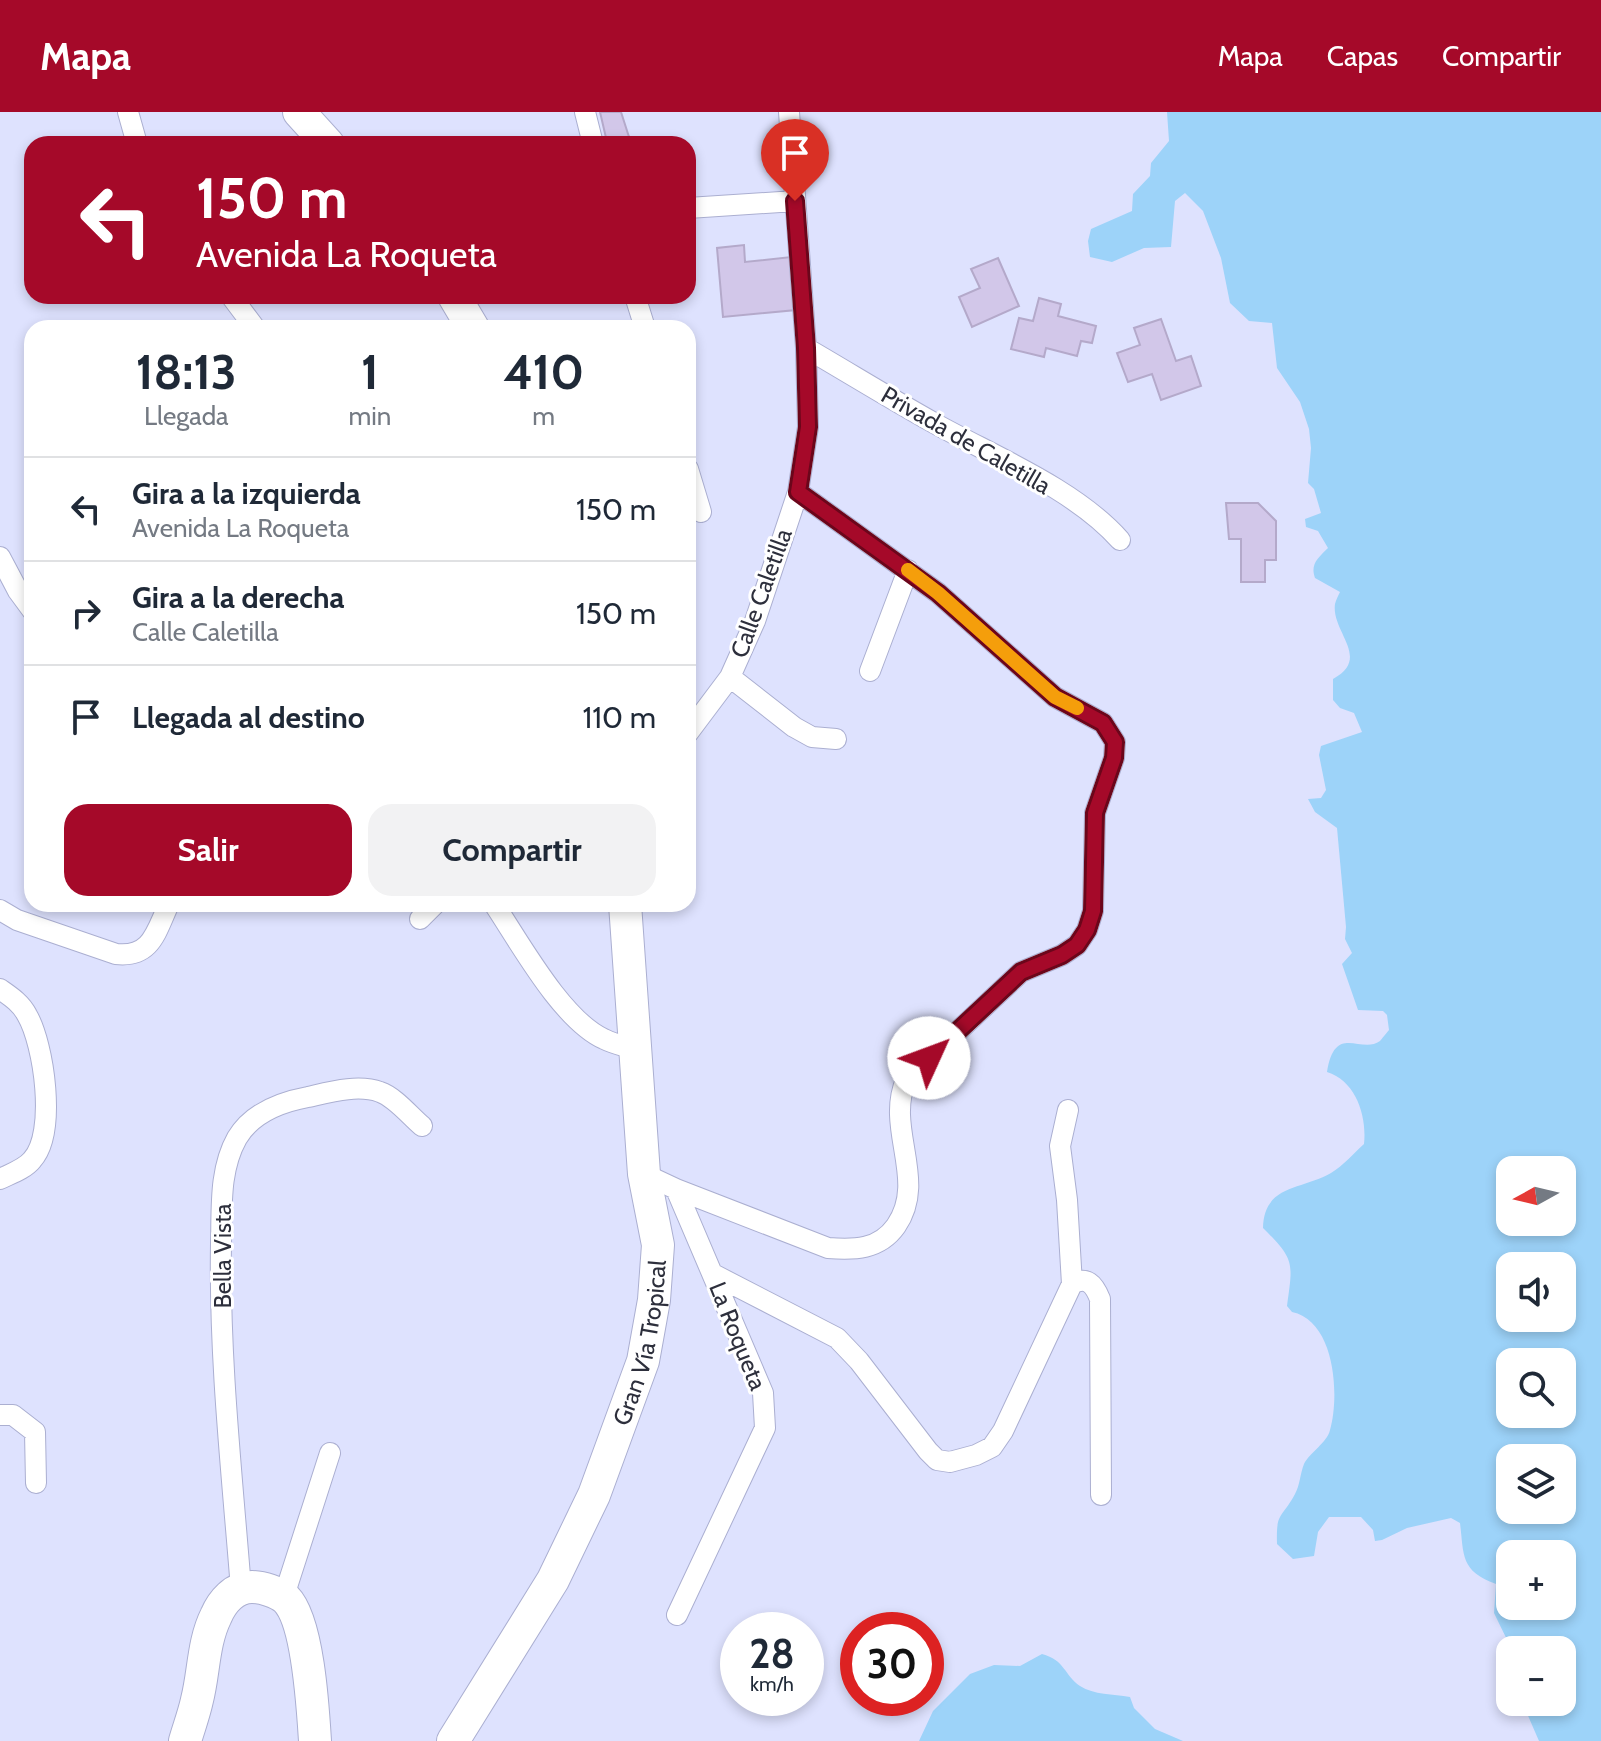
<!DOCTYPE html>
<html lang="es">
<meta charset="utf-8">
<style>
:root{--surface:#fff;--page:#f2f2f3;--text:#1f2937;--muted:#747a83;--line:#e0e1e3;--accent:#a50929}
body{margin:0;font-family:Cabin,sans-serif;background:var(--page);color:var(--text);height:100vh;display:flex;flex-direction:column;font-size:30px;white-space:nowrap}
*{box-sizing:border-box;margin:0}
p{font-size:26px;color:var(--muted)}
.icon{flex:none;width:44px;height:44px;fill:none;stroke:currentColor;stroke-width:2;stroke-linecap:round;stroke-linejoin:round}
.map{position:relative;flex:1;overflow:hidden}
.panel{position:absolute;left:24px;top:208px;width:672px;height:592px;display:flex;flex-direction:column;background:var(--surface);border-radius:24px;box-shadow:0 4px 12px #0003}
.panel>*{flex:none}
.hud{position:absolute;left:24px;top:24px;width:672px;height:168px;border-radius:24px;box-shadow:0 4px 12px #0003;background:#a50929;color:#fff;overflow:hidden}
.needle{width:52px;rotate:262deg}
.controls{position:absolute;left:1496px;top:1044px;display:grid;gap:16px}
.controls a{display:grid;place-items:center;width:80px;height:80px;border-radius:16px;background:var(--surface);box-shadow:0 4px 12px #0003;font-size:40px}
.speed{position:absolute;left:720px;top:1500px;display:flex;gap:16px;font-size:40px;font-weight:700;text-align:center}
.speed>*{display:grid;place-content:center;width:104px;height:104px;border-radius:50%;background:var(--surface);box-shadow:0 4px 12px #0003;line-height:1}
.speed small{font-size:20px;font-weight:400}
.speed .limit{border:12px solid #d22;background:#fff;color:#111}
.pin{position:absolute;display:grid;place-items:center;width:68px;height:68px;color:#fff;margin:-82px -34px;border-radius:50% 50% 50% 0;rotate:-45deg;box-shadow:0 0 8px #0007}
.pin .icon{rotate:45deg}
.me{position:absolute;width:88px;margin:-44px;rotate:47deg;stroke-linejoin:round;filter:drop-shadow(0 0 6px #0008)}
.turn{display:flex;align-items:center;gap:28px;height:168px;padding:0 40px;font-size:36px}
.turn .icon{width:104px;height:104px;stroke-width:2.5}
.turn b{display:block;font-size:56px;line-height:68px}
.eta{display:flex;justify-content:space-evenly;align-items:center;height:136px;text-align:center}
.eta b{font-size:48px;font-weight:700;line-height:56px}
.button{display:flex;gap:16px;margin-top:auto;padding:16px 40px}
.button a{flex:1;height:92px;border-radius:24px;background:var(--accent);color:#fff;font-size:32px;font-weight:700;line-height:92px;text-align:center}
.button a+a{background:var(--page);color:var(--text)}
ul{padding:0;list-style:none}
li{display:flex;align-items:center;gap:24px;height:104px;padding:0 40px;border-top:2px solid var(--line)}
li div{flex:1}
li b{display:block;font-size:30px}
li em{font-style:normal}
header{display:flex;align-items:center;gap:48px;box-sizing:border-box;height:112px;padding:0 40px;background:var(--accent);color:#fff}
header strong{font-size:38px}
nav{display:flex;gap:44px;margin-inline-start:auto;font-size:28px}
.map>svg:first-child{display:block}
</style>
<header>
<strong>Mapa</strong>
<nav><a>Mapa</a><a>Capas</a><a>Compartir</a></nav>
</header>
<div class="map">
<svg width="1601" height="1629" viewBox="0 0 1601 1629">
<rect width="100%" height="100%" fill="#dee2fe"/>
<path fill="#9dd3f9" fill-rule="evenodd" d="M1167,0H1601V1629H1539L1522,1590H1562V1538H1512L1494,1501L1496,1472C1460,1459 1464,1443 1460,1411L1451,1406L1407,1416L1382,1428L1375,1429L1373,1418L1361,1405H1329L1318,1420L1314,1444L1293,1447L1277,1432C1276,1399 1281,1408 1295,1382C1300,1373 1300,1362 1304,1352C1310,1340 1327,1331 1330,1318C1340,1283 1335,1209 1292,1200L1287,1194C1293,1150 1295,1148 1263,1116C1264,1072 1302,1078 1331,1061C1343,1054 1354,1041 1364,1032C1367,1004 1356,969 1327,960C1335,910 1361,943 1380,929C1381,928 1388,919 1389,918L1387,903L1383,899L1358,898L1342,852L1352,841L1345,827L1346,815L1337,716L1315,700L1308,687L1321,686L1326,678L1319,643L1321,634L1362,620L1354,601L1340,596L1333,588V567C1372,546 1331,520 1335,492C1336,488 1338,484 1340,480L1315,466C1310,452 1318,446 1328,436L1318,419L1306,415L1305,407L1321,401L1314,377L1308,371L1311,336L1309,317L1300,290L1277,256L1272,211L1249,209L1230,191L1221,146L1203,99L1185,81L1175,89L1171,135L1144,136L1112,150L1090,145L1088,129L1091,117L1132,99L1133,82L1150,64L1151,51L1169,29ZM1510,1058H1562V1110H1510ZM1510,1154H1562V1206H1510ZM1510,1250H1562V1302H1510ZM1510,1346H1562V1398H1510ZM1510,1442H1562V1494H1510Z
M1042,1542C1065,1548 1064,1563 1080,1574C1094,1583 1113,1582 1130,1585L1134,1596L1155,1617L1183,1629H919L933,1599L970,1562L994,1553L1020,1554Z"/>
<path fill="#d2c7e9" stroke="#b4a9ca" stroke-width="2" d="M600,0H621L629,25L607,30Z
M629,25L630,32H608L607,30Z
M744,133L745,150L791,145L796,198L723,205L717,136Z
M998,146L1019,194L972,215L959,185L980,176L971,157Z
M1039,186L1061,192L1058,204L1096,214L1092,231L1081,229L1077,244L1046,236L1044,245L1011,237L1019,206L1033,209Z
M1161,207L1176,249L1191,244L1201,274L1161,288L1152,262L1128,270L1117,241L1140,233L1134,216Z
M1226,391H1258L1276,409V448H1265V470H1241V427H1229Z"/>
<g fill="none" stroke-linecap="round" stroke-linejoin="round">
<g stroke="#abafd1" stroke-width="22">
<path id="minor" d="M128,0L137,32
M585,0L593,32
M688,96L795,89
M231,184L255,216
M635,184L645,216
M806,236C849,261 891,287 934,311C993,344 1075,377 1120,428
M688,357L701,400
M0,445L18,479L32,498
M870,559L908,458
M730,565L794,615L812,625L836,627
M688,621L730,565L755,509L798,380L808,315L806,236L789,0
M494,792C520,831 562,908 604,927C614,932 624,934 634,937
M0,798L17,808L116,842C152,846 156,819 169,792
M420,807L435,792
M0,877C10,884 21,891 27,903C44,932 57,1021 32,1048C25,1057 10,1062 0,1067
M1068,998L1060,1034L1067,1088L1072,1172
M644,1062L676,1077L828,1136C854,1138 879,1138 896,1114C928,1068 885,1017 906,968L1021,860L1062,843L1077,833L1087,818L1093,799L1095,701L1114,646L1115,630L1103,611L1055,585L938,481L798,380
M676,1077L763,1281L765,1316L677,1503
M713,1162L837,1226L859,1249L928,1339L937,1348L950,1350L976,1343L992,1335L1003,1319L1072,1172C1087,1164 1094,1172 1100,1187L1101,1383
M0,1303H13L35,1320L36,1371
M241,1477C232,1362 219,1247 221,1132C222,1096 219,1058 237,1026C252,1001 281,990 308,985C330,980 358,972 380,980C395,985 410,1004 422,1014
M284,1484L330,1341"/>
</g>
<g stroke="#abafd1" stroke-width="34">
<g id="primary">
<path d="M299,0L328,32"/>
<path d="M454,184L473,216"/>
<path d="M185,1629C189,1615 194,1602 197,1588C204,1561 203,1530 216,1504C222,1490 234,1475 252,1475C262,1475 278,1480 286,1487C308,1509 313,1597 315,1629"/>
<path id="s1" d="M453,1629L553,1468L594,1383L643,1249L654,1188L658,1133L644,1062L625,792"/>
</g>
</g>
<use href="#minor" stroke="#fff" stroke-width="20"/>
<use href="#primary" stroke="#fff" stroke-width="32"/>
</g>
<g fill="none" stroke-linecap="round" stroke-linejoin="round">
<g stroke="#6b061b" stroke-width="20">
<path id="route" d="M795,89L806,236L808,315L798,380L938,481L1055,585L1103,611L1115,630L1114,646L1095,701L1093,799L1087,818L1077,833L1062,843L1021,860L929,946"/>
</g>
<use href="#route" stroke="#a50929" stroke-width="14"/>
<path stroke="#f59e0b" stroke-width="14" d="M908,458L938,481L1055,585L1077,596"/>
</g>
<g text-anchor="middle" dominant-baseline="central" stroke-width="6" stroke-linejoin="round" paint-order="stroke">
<g font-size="24" fill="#2d2f3c" stroke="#fff">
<text transform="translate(966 328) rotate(30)">Privada de Caletilla</text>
<text transform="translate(761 481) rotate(-70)">Calle Caletilla</text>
<text transform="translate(222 1144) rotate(-90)">Bella Vista</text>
<text transform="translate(738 1224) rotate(68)">La Roqueta</text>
<text stroke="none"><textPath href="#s1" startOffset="444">Gran Vía Tropical</textPath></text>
</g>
</g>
</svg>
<div class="controls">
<a><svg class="needle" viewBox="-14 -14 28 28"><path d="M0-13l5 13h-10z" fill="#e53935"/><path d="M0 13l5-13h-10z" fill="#747a83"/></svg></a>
<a><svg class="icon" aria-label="sound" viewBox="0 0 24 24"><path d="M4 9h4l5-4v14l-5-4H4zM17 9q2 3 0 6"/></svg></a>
<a><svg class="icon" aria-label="search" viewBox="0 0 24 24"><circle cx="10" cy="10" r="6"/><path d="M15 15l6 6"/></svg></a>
<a><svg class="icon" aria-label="layers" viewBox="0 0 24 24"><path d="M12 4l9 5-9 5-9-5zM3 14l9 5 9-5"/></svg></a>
<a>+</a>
<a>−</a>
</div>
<div class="speed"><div>28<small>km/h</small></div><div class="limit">30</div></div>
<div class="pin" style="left:795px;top:89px;background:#d93025"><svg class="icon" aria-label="arrive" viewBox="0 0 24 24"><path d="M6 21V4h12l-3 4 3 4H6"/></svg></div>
<svg class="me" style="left:929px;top:946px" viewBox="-20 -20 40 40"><circle r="19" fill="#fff"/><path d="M0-13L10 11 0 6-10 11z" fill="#a50929"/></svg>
<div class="hud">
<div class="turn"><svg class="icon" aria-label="left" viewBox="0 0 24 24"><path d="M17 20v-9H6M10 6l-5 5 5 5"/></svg><div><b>150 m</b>Avenida La Roqueta</div></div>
</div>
<section class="panel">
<div class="eta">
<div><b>18:13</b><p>Llegada</p></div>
<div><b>1</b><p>min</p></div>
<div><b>410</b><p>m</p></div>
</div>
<ul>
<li><svg class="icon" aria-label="left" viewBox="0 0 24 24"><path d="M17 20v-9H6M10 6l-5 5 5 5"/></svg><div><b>Gira a la izquierda</b><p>Avenida La Roqueta</p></div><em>150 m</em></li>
<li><svg class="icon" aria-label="right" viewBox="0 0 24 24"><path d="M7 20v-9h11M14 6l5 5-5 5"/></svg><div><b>Gira a la derecha</b><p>Calle Caletilla</p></div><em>150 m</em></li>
<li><svg class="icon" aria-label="arrive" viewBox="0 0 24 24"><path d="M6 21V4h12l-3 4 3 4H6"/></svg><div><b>Llegada al destino</b></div><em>110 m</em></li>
</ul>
<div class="button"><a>Salir</a><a>Compartir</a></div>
</section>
</div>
